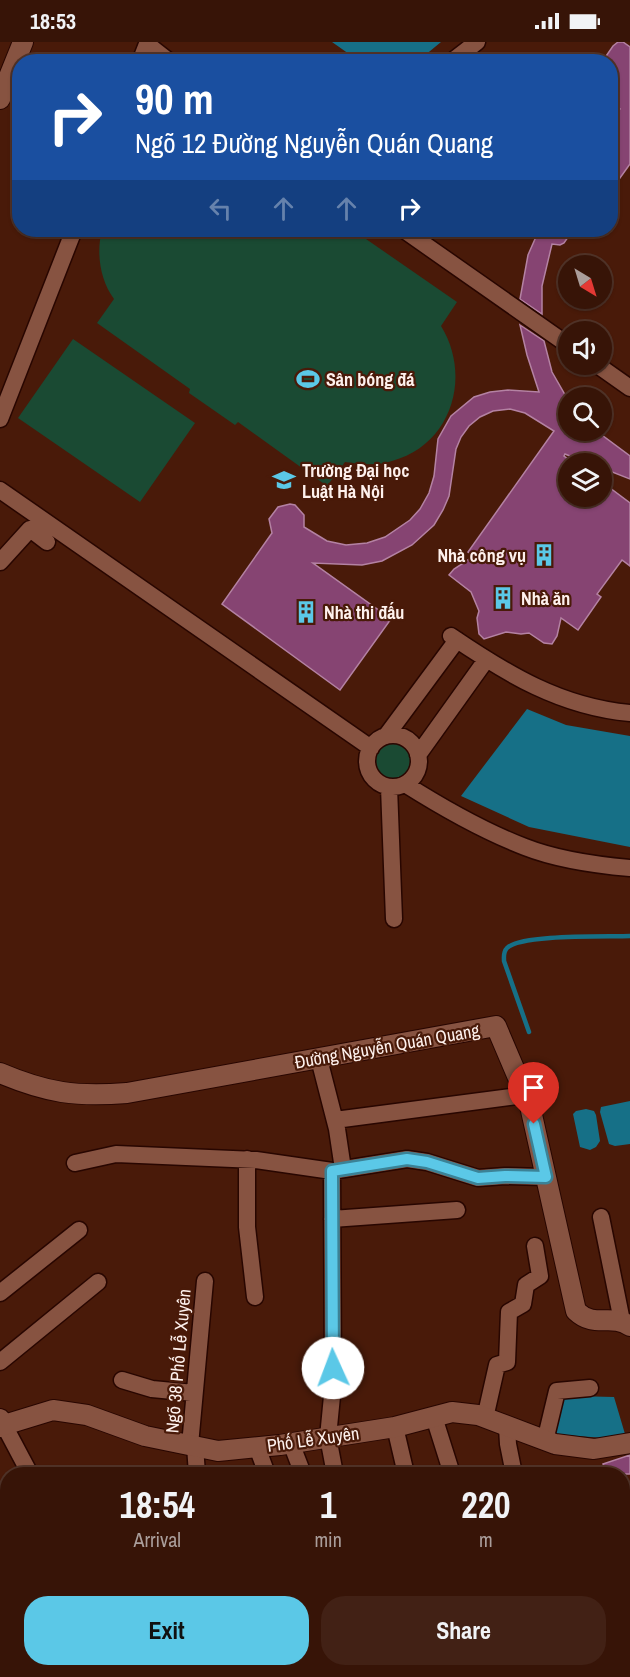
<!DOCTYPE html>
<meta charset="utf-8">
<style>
:root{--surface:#371407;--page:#422115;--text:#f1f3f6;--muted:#aa9e9b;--line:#513328;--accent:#5bc8e7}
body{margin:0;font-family:"Archivo Narrow",sans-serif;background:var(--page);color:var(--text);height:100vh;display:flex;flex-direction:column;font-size:22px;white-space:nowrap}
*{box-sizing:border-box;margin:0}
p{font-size:20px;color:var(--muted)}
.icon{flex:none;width:33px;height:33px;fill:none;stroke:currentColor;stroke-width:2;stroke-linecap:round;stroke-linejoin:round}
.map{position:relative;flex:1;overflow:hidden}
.side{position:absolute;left:0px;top:1425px;width:630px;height:210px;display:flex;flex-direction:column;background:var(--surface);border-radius:24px 24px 0 0;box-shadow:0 2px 4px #0004,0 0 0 2px var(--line)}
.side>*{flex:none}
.top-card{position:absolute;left:12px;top:12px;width:606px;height:183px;border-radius:24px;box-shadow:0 2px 4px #0004,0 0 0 2px var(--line);background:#1a4fa0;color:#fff;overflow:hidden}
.needle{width:39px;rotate:142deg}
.fabs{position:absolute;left:558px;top:213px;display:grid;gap:12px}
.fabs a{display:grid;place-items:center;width:54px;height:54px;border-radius:50%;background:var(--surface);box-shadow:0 2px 4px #0004,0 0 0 2px var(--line);font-size:30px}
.pin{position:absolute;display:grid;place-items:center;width:51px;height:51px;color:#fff;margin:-62px -26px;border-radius:50% 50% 50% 0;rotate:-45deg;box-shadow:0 0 6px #0007}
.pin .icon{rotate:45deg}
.me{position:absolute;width:66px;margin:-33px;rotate:358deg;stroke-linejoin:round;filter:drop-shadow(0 0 4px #0008)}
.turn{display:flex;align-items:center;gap:21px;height:126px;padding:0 24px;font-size:27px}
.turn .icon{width:78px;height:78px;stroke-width:2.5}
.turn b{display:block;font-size:42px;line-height:51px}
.lanes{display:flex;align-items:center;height:57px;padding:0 24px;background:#0003;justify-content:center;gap:30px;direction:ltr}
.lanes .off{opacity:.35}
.eta{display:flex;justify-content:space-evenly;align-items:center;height:102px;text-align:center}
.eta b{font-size:36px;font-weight:700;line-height:42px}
.cta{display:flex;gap:12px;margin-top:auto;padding:12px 24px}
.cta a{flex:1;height:69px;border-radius:24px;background:var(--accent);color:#111;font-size:24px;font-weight:700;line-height:69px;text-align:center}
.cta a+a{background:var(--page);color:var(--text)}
.status{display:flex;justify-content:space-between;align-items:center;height:42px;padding:0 30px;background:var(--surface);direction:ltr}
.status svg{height:16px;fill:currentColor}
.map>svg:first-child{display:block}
</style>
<div class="status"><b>18:53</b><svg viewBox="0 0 49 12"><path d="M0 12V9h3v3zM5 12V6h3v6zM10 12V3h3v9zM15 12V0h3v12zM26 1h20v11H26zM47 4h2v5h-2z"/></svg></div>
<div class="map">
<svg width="630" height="1635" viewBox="0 0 630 1635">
<rect width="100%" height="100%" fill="#491a09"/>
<path fill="#1a4a33" d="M102,188H353L457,260L441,284C472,334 452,403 392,419C376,424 360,422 345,420L327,444L238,380L235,383L189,351L190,347L97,281L114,257C100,238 96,211 102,188Z
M73,297L195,381L140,460L18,376Z
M373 719a19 19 0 1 1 38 0a19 19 0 1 1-38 0Z"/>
<path fill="#167087" d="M332,0H441L418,19H359Z
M527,667L566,683L630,694V805L529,785L461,754Z
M630,1059V1102L615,1104L609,1102L600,1070L601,1065Z
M586,1067L594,1069L596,1073L600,1099L596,1105L590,1108L580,1105L573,1072L576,1069Z
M573,1354L614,1355L625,1392L604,1396L551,1392L556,1369L564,1355Z"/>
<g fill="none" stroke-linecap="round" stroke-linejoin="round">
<path stroke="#167087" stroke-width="4.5" d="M529,990L504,919C504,914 503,910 507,906C521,892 608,895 630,894"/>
</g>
<path fill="#864472" stroke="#b482a3" stroke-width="1.5" d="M618,0H623L630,5V122L610,150V80L620,67L610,60V20H602L613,4Z
M539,188H573L564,201L560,203L552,202L542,244V272L520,257L528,213Z
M520,283L544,299L552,330L568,358V388H595L630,414V437L602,426V422H590L565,412L564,414L568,417V454H602V440L630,461V524L622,518L597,552L601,555L578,588L561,576L557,594L552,602L544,601L529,591L521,592L506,590L484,597L479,592L477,576L479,569L471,550L449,533L454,527L474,514L468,510L554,389L525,371L510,367L493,369L480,375L469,384L461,395L456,407L449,454L443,468L434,483L412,503L382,519L362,523L313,521L391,577L340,648L222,562L272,491L269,477L278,465L290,462L295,463L304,473V485L327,499L346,503L367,501L385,495L410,478L420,467L429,451L434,434L438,397L451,374L474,355L490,350L508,348L539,350L527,313Z
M630,1413V1432H607L603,1422Z"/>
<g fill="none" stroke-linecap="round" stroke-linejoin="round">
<g stroke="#280600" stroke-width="19">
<path id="minor" d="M140,20L147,2L170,20
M451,20L477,0
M404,188L568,303
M596,322L630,346
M0,377L74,188
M0,448L371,706
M0,520L30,487L47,500
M451,594C507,632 561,665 630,671
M367 719a26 26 0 1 1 52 0a26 26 0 1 1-52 0Z
M386,694L457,598
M418,713L486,618
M405,742C443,766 483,789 525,805C558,818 595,823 630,826
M389,745L394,877
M319,1017L337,1087L343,1127
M335,1078L525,1053
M247,1117V1185L255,1255
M75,1121L116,1112L256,1118L332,1129L407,1117L427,1120L478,1136L505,1134L545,1135
M332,1129L333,1344L328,1395L335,1432
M601,1175L622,1279
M332,1177L457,1168
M0,1251L79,1188
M0,1320L98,1240
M122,1338L152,1347L194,1351
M434,1375L452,1432
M485,1376L497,1323L507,1320L509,1270L523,1262L526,1243L540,1234L535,1204
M395,1385L406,1432
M507,1385L508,1402L514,1432
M0,1387L4,1383L30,1432
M545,1399L557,1349L590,1346
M291,1401L303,1432
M190,1403L205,1239
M195,1404L197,1432
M257,1405L267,1432
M622,1543L630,1540
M132,1628L135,1635
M234,1628L236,1635
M380,1635L403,1628"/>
</g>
<g stroke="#280600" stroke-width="22">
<path id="tertiary" d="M0,57L23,0
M0,1031C47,1051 76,1055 127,1051L496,984L530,1064L576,1269C595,1287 611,1271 630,1284
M0,1377L4,1383L53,1368L87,1373L145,1394L218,1409L280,1403L395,1385L452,1370L478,1373L555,1402L594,1407L630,1401"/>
</g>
<use href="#minor" stroke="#875341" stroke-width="16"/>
<use href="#tertiary" stroke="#875341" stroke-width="20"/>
</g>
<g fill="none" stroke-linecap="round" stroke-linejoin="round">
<g stroke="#3b8296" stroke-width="15">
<path id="route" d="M333,1326L332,1129L407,1117L427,1120L478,1136L505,1134L546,1135L534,1082"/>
</g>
<use href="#route" stroke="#5bc8e7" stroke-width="10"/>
</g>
<defs>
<g id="stadium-bare" transform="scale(1.8)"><path d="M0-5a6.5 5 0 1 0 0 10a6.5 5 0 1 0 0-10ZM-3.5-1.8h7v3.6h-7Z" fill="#5bc8e7" stroke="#491a09" stroke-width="2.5" paint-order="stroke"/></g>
<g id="university-bare" transform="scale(1.8)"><path d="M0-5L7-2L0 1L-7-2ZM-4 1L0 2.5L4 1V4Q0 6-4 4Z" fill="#5bc8e7" stroke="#491a09" stroke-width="2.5" paint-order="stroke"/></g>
<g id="building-bare" transform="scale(1.8)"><path d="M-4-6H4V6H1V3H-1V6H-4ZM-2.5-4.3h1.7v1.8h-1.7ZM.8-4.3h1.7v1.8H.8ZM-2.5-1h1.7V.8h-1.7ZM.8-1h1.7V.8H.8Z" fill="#5bc8e7" stroke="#491a09" stroke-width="2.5" paint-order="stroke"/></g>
</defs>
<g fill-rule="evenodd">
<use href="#stadium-bare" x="308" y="337"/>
<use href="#university-bare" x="284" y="438"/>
<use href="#building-bare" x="544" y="513"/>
<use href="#building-bare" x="503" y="556"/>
<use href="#building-bare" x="306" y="570"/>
</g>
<g text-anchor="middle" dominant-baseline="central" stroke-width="4.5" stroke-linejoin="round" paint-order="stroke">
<g font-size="18" font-weight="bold" fill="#fef1ed" stroke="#491a09" text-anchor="start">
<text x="326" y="337">Sân bóng đá</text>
<text x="302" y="428">Trường Đại học<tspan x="302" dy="21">Luật Hà Nội</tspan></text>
<text x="526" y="513" text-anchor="end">Nhà công vụ</text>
<text x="521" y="556">Nhà ăn</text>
<text x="324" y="570">Nhà thi đấu</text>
</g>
<g font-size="18" fill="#fef1ed" stroke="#491a09">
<text transform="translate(387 1004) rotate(-10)">Đường Nguyễn Quán Quang</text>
<text transform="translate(178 1319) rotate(-85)">Ngõ 38 Phố Lễ Xuyên</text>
<text transform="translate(313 1397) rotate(-8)">Phố Lễ Xuyên</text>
</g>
</g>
</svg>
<div class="fabs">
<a><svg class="needle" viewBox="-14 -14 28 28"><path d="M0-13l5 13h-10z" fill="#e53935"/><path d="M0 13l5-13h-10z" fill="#aa9e9b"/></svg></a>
<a><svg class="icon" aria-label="sound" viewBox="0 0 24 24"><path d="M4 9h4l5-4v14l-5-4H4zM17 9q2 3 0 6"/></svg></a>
<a><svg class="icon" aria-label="search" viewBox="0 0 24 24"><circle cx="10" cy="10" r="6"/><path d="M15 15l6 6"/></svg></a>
<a><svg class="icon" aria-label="layers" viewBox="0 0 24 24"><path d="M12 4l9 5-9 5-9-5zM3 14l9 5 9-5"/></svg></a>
</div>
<div class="pin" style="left:534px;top:1082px;background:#d93025"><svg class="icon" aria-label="arrive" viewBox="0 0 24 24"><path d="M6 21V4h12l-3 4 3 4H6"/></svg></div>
<svg class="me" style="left:333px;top:1326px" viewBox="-20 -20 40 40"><circle r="19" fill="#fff"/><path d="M0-13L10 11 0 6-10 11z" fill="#5bc8e7"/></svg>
<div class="top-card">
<div class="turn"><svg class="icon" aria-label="right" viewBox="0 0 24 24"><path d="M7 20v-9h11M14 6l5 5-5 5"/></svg><div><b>90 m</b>Ngõ 12 Đường Nguyễn Quán Quang</div></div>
<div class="lanes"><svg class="icon off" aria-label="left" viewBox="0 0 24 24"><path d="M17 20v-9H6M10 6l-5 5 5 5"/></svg><svg class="icon off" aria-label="ahead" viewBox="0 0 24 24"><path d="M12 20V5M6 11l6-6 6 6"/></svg><svg class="icon off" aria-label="ahead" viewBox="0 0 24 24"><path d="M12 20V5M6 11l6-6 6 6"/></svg><svg class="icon" aria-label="right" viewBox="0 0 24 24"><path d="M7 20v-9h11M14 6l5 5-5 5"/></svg></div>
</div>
<section class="side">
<div class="eta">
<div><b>18:54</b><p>Arrival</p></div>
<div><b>1</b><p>min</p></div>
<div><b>220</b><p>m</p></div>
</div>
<div class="cta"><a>Exit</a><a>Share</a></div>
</section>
</div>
